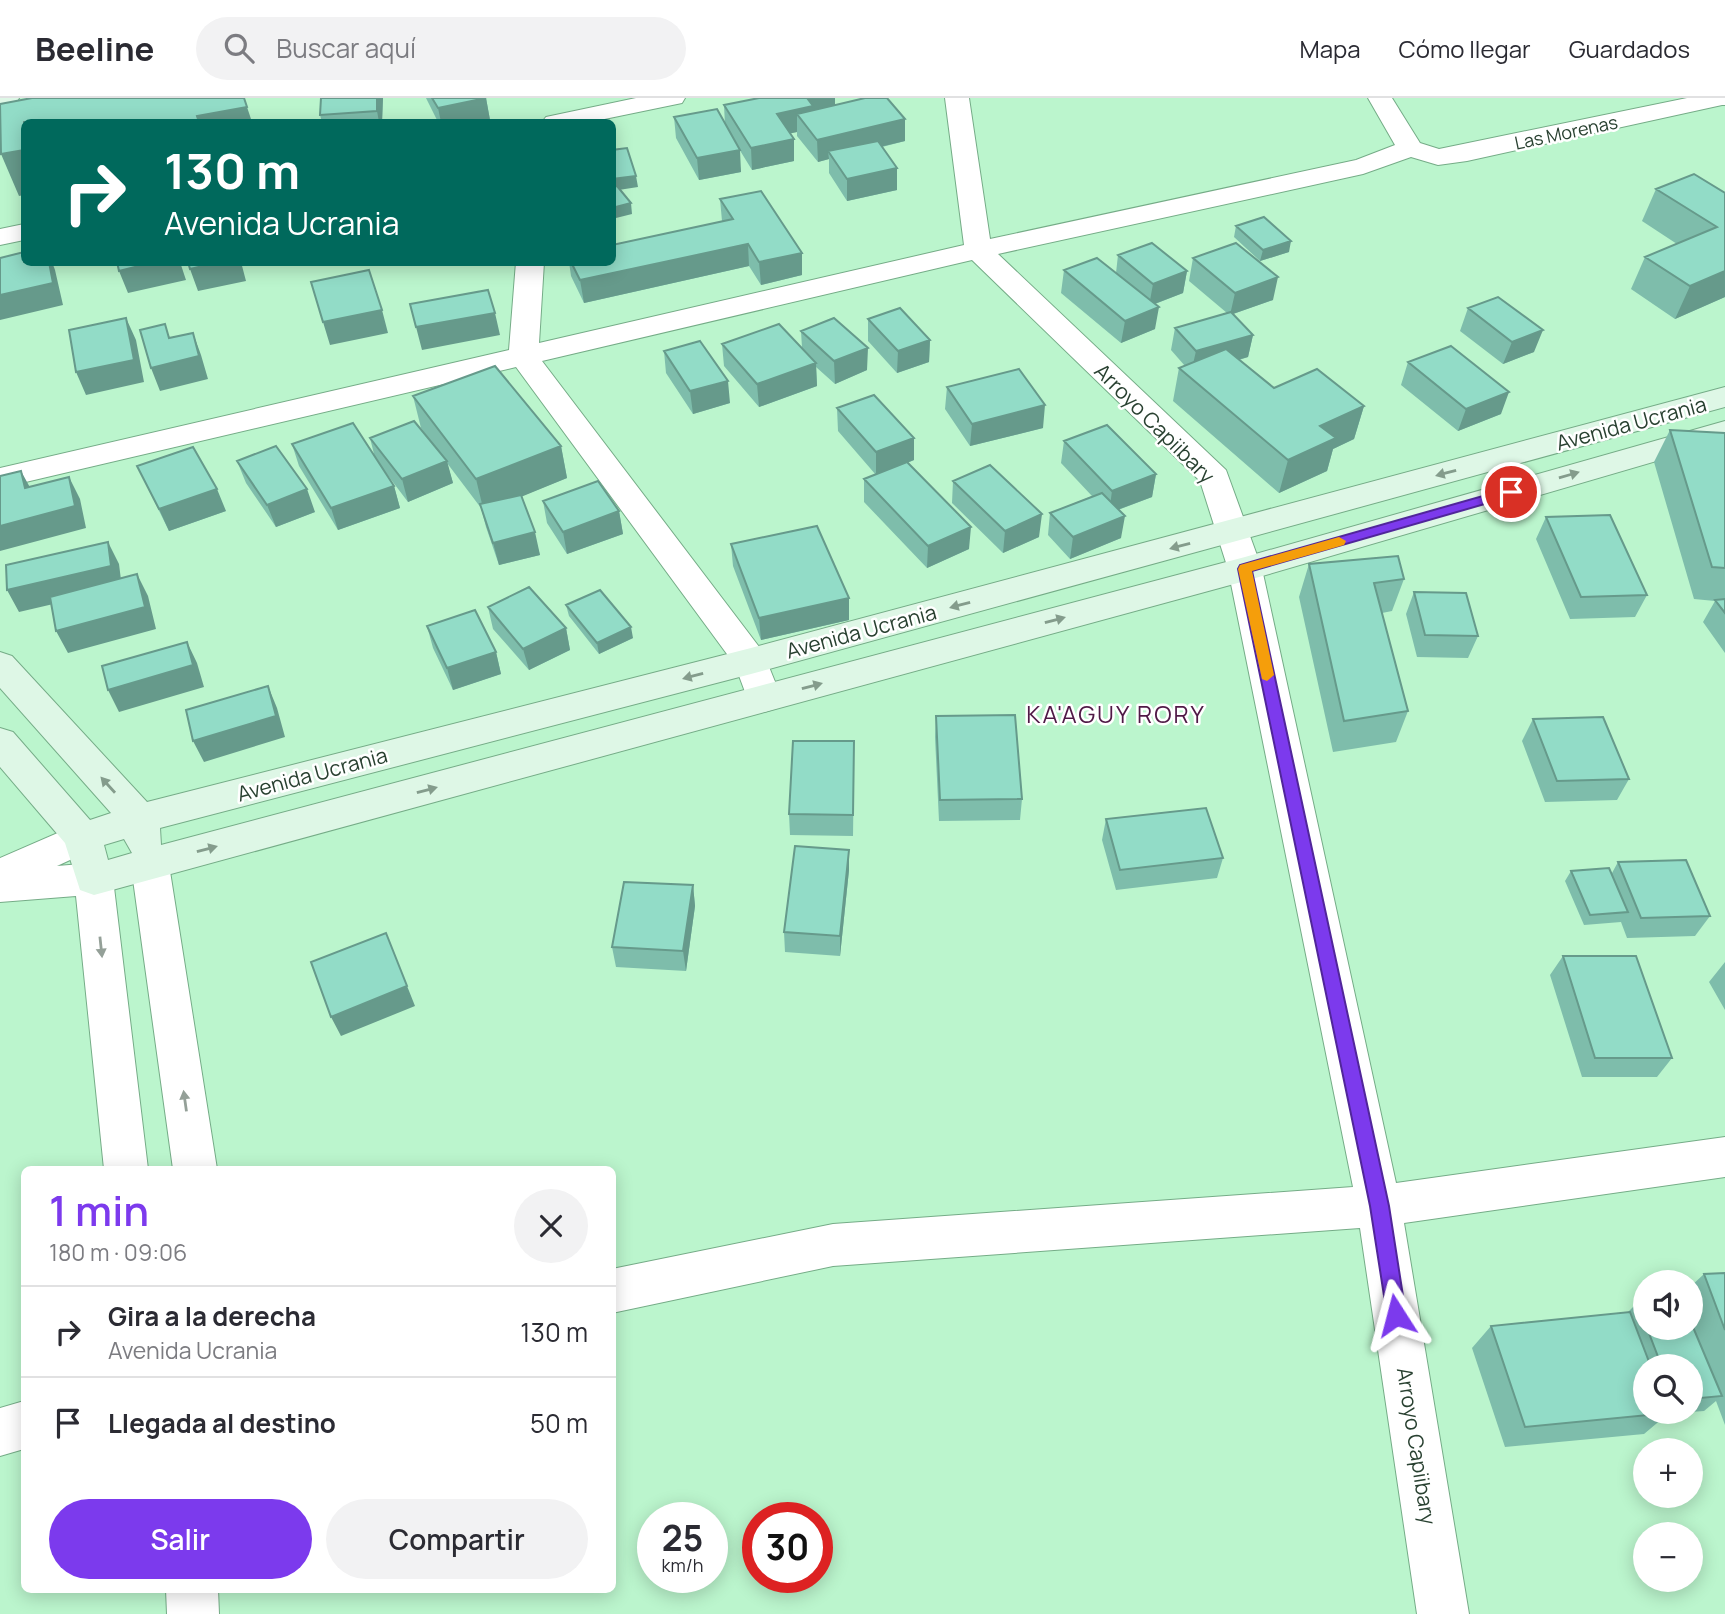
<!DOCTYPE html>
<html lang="es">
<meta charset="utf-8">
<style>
:root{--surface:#fff;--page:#f2f2f3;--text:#2b2b33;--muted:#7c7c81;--line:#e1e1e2;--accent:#7c3aed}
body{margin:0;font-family:Manrope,sans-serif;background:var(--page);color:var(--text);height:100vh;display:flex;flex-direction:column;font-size:26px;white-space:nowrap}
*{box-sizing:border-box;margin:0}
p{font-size:23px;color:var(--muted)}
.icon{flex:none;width:38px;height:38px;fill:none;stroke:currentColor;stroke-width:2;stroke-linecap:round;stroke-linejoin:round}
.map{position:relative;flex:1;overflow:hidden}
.details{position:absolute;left:21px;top:1068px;width:595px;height:427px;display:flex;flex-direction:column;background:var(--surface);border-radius:10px;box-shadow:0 4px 18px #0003}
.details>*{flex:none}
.top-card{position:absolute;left:21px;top:21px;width:595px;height:147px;border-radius:10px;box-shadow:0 4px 18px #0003;background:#00695c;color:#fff;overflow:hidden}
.buttons{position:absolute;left:1633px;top:1172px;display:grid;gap:14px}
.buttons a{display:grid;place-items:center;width:70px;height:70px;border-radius:50%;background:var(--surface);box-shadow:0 4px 18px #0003;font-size:35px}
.speed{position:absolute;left:637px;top:1404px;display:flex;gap:14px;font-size:35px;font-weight:700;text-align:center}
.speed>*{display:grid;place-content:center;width:91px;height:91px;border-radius:50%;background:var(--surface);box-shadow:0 4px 18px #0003;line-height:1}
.speed small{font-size:18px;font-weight:400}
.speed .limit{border:10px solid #d22;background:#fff;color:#111}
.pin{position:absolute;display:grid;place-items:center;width:60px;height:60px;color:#fff;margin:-30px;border:4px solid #fff;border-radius:50%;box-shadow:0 2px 7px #0007}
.me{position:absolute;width:77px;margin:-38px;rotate:351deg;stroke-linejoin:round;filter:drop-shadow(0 0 5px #0008)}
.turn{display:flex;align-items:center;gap:24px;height:147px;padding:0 28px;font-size:32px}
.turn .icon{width:91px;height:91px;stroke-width:2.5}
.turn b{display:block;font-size:49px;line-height:60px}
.round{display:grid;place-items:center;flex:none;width:74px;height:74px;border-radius:37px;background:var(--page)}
.head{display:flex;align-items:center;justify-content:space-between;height:119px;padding:0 28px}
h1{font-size:42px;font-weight:600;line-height:52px;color:var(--accent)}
.primary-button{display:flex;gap:14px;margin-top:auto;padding:14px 28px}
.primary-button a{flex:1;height:80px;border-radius:42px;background:var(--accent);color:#fff;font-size:28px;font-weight:600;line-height:80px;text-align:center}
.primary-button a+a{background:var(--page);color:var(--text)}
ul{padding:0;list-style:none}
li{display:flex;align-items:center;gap:21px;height:91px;padding:0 28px;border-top:2px solid var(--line)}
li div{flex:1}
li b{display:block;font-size:26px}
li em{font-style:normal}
header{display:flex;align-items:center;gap:42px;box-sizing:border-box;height:98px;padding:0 35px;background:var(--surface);border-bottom:2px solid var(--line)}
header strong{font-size:33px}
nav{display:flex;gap:38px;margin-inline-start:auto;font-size:24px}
.search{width:490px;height:63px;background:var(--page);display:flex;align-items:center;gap:18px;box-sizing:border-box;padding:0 24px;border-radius:38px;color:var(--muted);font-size:26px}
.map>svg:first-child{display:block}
</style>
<header>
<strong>Beeline</strong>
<div class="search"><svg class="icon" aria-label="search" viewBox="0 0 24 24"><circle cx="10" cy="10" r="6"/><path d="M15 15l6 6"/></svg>Buscar aquí</div>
<nav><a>Mapa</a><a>Cómo llegar</a><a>Guardados</a></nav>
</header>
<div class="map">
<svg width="1725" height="1516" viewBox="0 0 1725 1516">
<rect width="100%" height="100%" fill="#bbf5cd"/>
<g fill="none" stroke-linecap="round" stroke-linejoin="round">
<g stroke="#75ac87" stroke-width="2">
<path id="street" d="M636,0H685L682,5L590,24H542L546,19Z
M945,0H969L990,141L1356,62L1395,47L1368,0H1392L1420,45L1439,51L1687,0H1725V7H1722L1467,63L1438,67L1411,59L1363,76L998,156L1226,372L1262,471L1396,1085L1725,1039V1079L1404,1125L1469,1516H1417L1360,1130L833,1168L612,1215V1171L833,1126L1353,1089L1228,471L1200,383L972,162L542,263L763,554L782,601L777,610L764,614L751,610L735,567L516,269L0,390V370L509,252L516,164H544L539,245L964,147Z
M24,126V142L0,147V131Z
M83,724L96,728L102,739L96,750L57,768L94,765L108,770L113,781L148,1071H104L76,798L0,804V760Z
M150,751L164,756L169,767L217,1071H173L131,767L136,756Z
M24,1303V1351L0,1358V1310Z
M166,1491H218L219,1516H167Z"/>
</g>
<g stroke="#75ac87" stroke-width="2">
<path id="secondary" d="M0,0H19L9,19L0,22Z
M1725,289V309L751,576L160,730L161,747L1245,459L1725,323V343L1245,483L94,797L80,792L65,745L0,669V630L13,634L90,722L111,715L0,590V554L12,558L147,704L751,550ZM124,741L132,755L108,762L104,747Z"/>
</g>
<use href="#street" fill="#fff" fill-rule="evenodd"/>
<use href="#secondary" fill="#def7e6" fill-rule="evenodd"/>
</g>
<path fill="#7ebdab" d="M383,0L382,24H322L320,17Z
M426,0H486L490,22L478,24H438Z
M758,0H835V7L905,21V43L882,49L897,92L847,103L829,75V61L818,64L797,38V34L790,35L794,63L752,72L736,46L741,74L699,82L676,40L674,19L725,27L724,7Z
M1656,91L1725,95V199L1675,221L1631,191L1645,159L1677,146L1642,123Z
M720,101L802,177L761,187L749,168L584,205L571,178L569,164H612L722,123Z
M1236,128L1289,154L1260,163L1234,139Z
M1118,157L1187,173L1183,195L1155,206V231L1121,245L1061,195L1064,172L1116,175Z
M1193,160L1273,202L1233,216L1253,237L1248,259L1239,262L1274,290L1364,308L1354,341L1333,351L1327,373L1279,395L1173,303L1179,270L1185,268L1171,252L1175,230L1227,215L1189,183Z
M1468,210L1534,254L1503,266L1460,233Z
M868,221L930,242L929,264L897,275L868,243Z
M801,233L867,272L835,286L816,269L817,288L759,309L724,268L722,246L802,250Z
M664,253L730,305L693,316L666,275Z
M1408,264L1501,316L1458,333L1401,287Z
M947,289L1043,330L970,348L945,311Z
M413,298L561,348L567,380L522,398L540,457L499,467L486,429L481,410L447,365L453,385L408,404L383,371L394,388L400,410L338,432L299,368L292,346L375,360L370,340L436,350L421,330Z
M837,310L914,362L907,365L969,451L927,470L864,404V381L876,377L838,333Z
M1670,332L1725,335V555L1703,524L1715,503L1694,501L1654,364Z
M1064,343L1156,376L1152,399L1118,412L1121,440L1070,461L1048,437L1050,415L1092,398L1061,365Z
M237,363L315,414L276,429L246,385Z
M137,368L226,413L169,433Z
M953,383L1039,439L1003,455L952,405Z
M543,403L619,413L623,436L567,456L547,425Z
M1546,419L1647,497L1635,519L1570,521L1536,441Z
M731,446L849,500V522L761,542L733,468Z
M1309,466L1404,481L1392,513L1382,515L1408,613L1396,644L1333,654L1299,499Z
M1414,494L1478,538L1468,560L1417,559L1406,516Z
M566,507L633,540L599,556L569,518Z
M488,509L566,530L570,552L529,572L493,531Z
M427,528L496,554L501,576L453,592L433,550Z
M936,618L1022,701L1020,722L939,723L935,639Z
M1533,621L1629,681L1617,702L1545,704L1522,643Z
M854,664L853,738L790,737L789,716Z
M1106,721L1223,760L1217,780L1116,792L1102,742Z
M849,752V772L840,858L785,854L784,834Z
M1618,764L1710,818L1695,838L1627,840L1621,824L1584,827L1565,783L1571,773L1612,775Z
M693,787L695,808L686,873L616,869L612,849Z
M1563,858L1672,960L1657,979H1582L1550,877Z
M1725,864V912L1709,884Z
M1725,1175V1327L1716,1303L1704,1313L1690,1314V1269H1645V1314H1684L1669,1315L1644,1336L1505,1349L1472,1250L1491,1228L1627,1215L1637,1205L1645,1204V1230H1690V1189L1704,1176Z"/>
<path fill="#669a8b" d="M377,0H383L382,24H379L377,13Z
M486,0L490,22L478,24H441L438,10Z
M805,0H835V13L797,16V34L778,38L777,16Z
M247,9L252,24H199L197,18Z
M905,21V43L833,60L828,53L829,61L818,64L817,42Z
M794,41V63L752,72L751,50Z
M24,52V97L19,98L1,56Z
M740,52L741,74L699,82L697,60Z
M897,70V92L847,103V81Z
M636,78L638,89L612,93V81Z
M631,105L632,116L612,121V110Z
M1291,143L1289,154L1260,163L1263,152Z
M748,146L749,168L584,205L580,182Z
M802,155V177L761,187L759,164Z
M49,164H52L55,172L63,207L0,222V197Z
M155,164H180L186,182L128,195L119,173Z
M220,164H241L246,183L198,193L190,171Z
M1187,173L1183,195L1149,208L1153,186Z
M1725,173V199L1675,221L1690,188Z
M1278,179L1273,202L1230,217L1235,195Z
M1159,209L1155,231L1121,245L1125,223Z
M382,212L388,235L330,247L323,224Z
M495,215L500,237L422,252L416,229Z
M126,220L136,242L144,284L86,297L76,274Z
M1543,232L1534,254L1503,266L1512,244Z
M193,235L201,257L208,281L160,293L151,270Z
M1253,237L1248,259L1191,275L1196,253Z
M930,242L929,264L897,275L898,253Z
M868,250L867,272L835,286L834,263Z
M816,265L817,288L759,309L757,286Z
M728,283L730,305L693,316L690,293Z
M1509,294L1501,316L1458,333L1466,311Z
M1045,307L1043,330L970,348L972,326Z
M1364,308L1354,341L1333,351L1327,373L1279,395L1288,362L1320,328Z
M914,340V362L876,377V354Z
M561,348L567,380L484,414L476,381Z
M447,363L453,385L408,404L402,381Z
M21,373L33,395L25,390Z
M1156,376L1152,399L1109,415L1112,393Z
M69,379L80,401L86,430L0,453V428Z
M394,388L400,410L338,432L331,410Z
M217,391L226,413L169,433L159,411Z
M307,391L315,414L276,429L267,407Z
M619,413L623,436L567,456L563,434Z
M1042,416L1039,439L1003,455L1005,433Z
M1125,418L1121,440L1070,461L1073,439Z
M971,429L969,451L927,470L928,448Z
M535,434L540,457L499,467L493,445Z
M108,444L119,466L122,490L19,514L7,492Z
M137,476L148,498L156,531L68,555L56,533Z
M849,500V522L761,542L759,520Z
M631,529L633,540L599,556L597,545Z
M566,530L570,552L529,572L523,551Z
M187,544L197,565L204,589L119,614L108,592Z
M496,554L501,576L453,592L447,570Z
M268,588L277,610L285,639L204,664L193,643Z
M849,752V772L840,858V838Z
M693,787L695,808L686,873L683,853Z
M386,835L415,908L341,938L331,919Z"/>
<path fill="#92dcc7" stroke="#669a8b" stroke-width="2" d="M32,0H244L247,9L197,18L199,24H24V52L1,56L0,6Z
M321,0H377V13L320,17Z
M432,0H486L438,10Z
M759,0H807L813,8L777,16L794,41L751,50L724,7Z
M865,0H887L905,21L817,42L797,16Z
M717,11L740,52L697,60L674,19Z
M878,43L897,70L847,81L828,53Z
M627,50L636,78L612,81V52Z
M1694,76L1725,95V173L1690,188L1645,159L1717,129L1656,91Z
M617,88L631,105L612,110V89Z
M761,93L802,155L759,164L748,146L580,182L571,164H612V147L733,121L720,101Z
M1264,119L1291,143L1263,152L1236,128Z
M1152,145L1187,173L1153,186L1118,157Z
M1236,145L1278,179L1235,195L1193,160Z
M24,154V164H49L53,185L0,197V160Z
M1097,160L1159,209L1125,223L1064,172Z
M117,164H155L119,173Z
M188,164H220L190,171Z
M369,172L382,212L323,224L311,184Z
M488,192L495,215L416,229L410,206Z
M1498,199L1543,232L1512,244L1468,210Z
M900,210L930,242L898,253L868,221Z
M1231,214L1253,237L1196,253L1175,230Z
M126,220L134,262L76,274L69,232Z
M834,220L868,250L834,263L801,233Z
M165,226L169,240L193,235L199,258L151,270L140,232Z
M779,226L816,265L757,286L722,246Z
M700,243L728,283L690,293L664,253Z
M1451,248L1509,294L1466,311L1408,264Z
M1226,251L1274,290L1317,271L1364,308L1320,328L1336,340L1288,362L1179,270Z
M495,268L561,348L476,381L413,298Z
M1019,271L1045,307L972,326L947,289Z
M874,297L914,340L876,354L837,310Z
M414,323L447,363L402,381L370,340Z
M353,325L394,388L331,410L292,346Z
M1107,327L1156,376L1112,393L1064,343Z
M1670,332L1725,335V470L1712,469Z
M276,348L307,391L267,407L237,363Z
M193,349L217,391L159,411L137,368Z
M907,364L971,429L928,448L864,381Z
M990,367L1042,416L1005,433L953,383Z
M21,373L25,390L69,379L75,408L0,428V378Z
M598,383L619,413L563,434L543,403Z
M1102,395L1125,418L1073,439L1050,415Z
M521,397L535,434L493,445L480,406Z
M1610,417L1647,497L1581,499L1546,419Z
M817,428L849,500L759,520L731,446Z
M108,444L111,468L7,492L6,467Z
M1398,458L1404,481L1374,485L1408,613L1344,623L1309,466Z
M137,476L145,509L56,533L50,499Z
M529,489L566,530L523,551L488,509Z
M600,492L631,529L597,545L566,507Z
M1414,494L1466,495L1478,538L1425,537Z
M1725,501V515L1715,502Z
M475,512L496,554L447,570L427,528Z
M187,544L193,567L108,592L102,568Z
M268,588L276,618L193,643L186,612Z
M1015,617L1022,701L940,702L936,618Z
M1603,619L1629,681L1557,683L1533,621Z
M793,643H854L853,717L789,716Z
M1206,710L1223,760L1120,772L1106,721Z
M795,748L849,752L840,838L784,834Z
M1686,762L1710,818L1641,820L1618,764Z
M1609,770L1628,814L1590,817L1571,773Z
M624,784L693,787L683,853L612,849Z
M386,835L407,888L331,919L311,864Z
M1563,858H1636L1672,960H1595Z
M1725,1175V1232L1704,1176Z
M1645,1204V1226L1637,1205Z
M1630,1214L1651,1269H1645V1314H1668L1669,1315L1525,1329L1491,1228Z
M1690,1222L1722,1298L1690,1301V1269H1662L1647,1230H1690Z"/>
<defs><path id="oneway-solid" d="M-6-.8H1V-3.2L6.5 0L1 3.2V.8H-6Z" transform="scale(1.75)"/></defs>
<g fill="#849c8c">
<use href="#oneway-solid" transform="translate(1446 375) rotate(165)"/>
<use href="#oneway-solid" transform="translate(1569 377) rotate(-16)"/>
<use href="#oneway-solid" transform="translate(1180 448) rotate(165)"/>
<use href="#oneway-solid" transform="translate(960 507) rotate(165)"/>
<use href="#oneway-solid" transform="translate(1055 522) rotate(-15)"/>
<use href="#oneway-solid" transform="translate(693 578) rotate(165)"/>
<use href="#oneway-solid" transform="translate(812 588) rotate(-15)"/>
<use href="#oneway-solid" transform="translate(108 687) rotate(-132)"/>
<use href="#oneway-solid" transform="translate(427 692) rotate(-15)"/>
<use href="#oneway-solid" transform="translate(207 751) rotate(-15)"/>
</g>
<g fill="#94a098">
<use href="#oneway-solid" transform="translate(101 849) rotate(84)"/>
<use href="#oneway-solid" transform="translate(185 1003) rotate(-98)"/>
</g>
<path fill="#7c3aed" stroke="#51269a" stroke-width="2" d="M1511,390L1516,391V397L1252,473L1389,1108L1406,1217L1403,1224L1396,1226L1389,1224L1387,1217L1370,1108L1238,471L1240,467Z"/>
<path fill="#f59e0b" d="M1339,439L1346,443L1344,447L1252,473L1274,577L1267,583L1262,581L1238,471L1240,467Z"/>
<g text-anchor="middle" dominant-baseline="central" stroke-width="5" stroke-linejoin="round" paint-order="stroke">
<g font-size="18" fill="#294131" stroke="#fff">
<text transform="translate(1566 34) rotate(-12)">Las Morenas</text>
</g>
<g font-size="21" fill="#294131" stroke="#fff">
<text transform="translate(1155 325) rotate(45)">Arroyo Capiibary</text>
<text transform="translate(1631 325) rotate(-15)">Avenida Ucrania</text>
<text transform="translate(861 533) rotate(-15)">Avenida Ucrania</text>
<text transform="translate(312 676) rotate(-15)">Avenida Ucrania</text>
<text transform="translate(1417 1348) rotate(81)">Arroyo Capiibary</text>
</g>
<g font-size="24" letter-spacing="2" fill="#4f1946" stroke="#fff">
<text x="1116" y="615">KA'AGUY RORY</text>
</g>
</g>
</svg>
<div class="buttons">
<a><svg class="icon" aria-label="sound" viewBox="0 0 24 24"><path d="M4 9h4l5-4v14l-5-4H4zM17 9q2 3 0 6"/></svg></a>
<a><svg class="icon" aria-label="search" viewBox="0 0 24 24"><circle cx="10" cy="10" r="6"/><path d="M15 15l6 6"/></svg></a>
<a>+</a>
<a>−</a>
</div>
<div class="speed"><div>25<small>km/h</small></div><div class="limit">30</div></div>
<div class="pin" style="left:1511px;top:394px;background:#d93025"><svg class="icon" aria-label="arrive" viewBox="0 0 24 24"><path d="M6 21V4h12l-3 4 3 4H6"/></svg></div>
<svg class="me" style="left:1396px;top:1217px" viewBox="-20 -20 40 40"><path d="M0-17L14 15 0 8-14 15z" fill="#7c3aed" stroke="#fff" stroke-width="4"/></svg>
<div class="top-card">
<div class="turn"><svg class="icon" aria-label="right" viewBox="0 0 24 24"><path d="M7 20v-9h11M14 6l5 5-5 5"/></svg><div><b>130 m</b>Avenida Ucrania</div></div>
</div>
<section class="details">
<div class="head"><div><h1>1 min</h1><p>180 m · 09:06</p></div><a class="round"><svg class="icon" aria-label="close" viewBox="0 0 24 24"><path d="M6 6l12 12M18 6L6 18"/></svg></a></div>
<ul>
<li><svg class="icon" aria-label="right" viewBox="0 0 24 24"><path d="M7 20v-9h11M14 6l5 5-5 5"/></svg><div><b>Gira a la derecha</b><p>Avenida Ucrania</p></div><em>130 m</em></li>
<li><svg class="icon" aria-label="arrive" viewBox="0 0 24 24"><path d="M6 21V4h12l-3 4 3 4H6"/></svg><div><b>Llegada al destino</b></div><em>50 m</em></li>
</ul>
<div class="primary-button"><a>Salir</a><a>Compartir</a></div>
</section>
</div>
